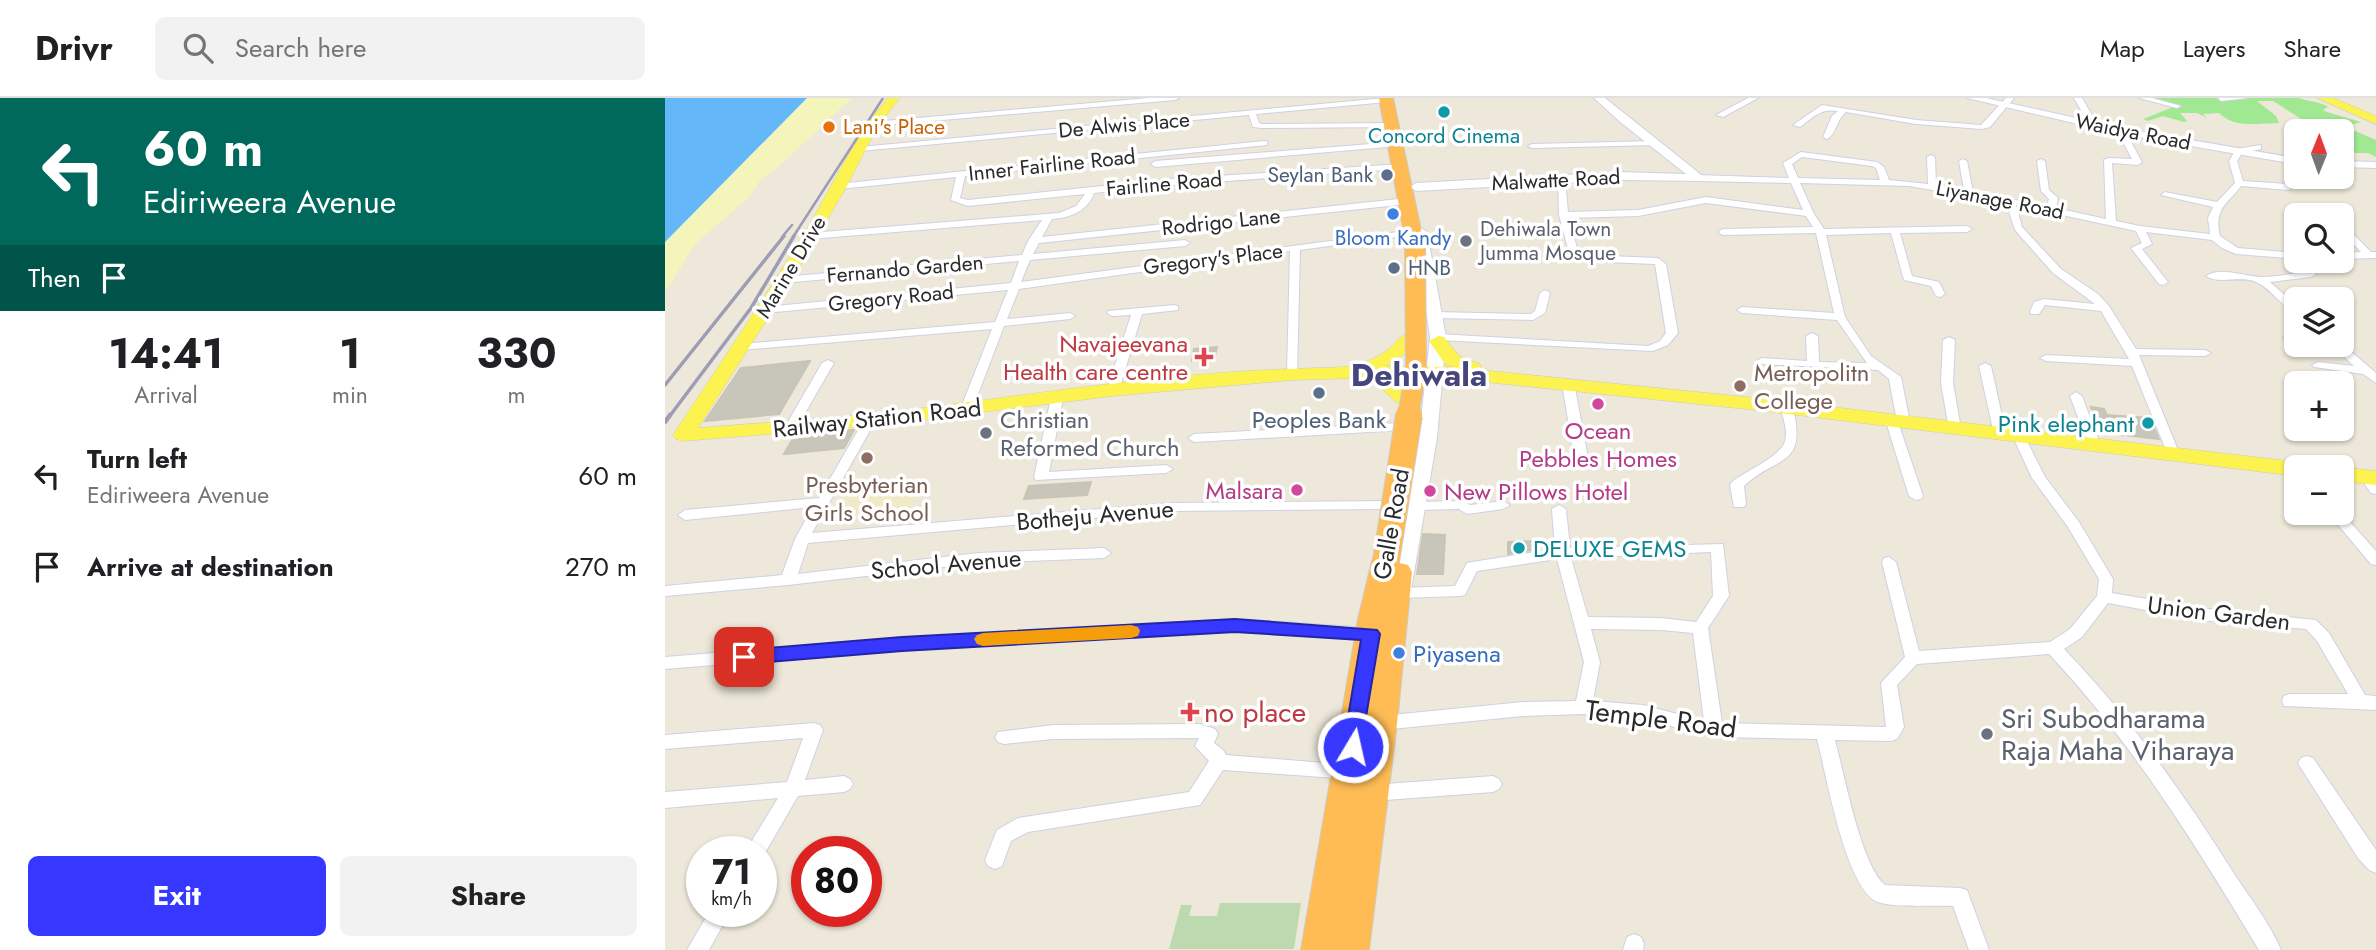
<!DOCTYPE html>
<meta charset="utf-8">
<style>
:root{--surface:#fff;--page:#f2f2f2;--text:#202124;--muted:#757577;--line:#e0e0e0;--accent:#3638ff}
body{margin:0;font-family:Jost,sans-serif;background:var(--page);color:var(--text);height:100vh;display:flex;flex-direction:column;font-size:26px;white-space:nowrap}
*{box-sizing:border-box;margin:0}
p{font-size:23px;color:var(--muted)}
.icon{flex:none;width:38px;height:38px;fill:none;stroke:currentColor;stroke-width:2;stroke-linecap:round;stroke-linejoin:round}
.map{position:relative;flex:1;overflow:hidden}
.drawer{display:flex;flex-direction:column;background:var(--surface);width:665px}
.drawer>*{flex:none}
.guide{background:#00695c;color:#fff;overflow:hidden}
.needle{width:46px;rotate:1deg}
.tools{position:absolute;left:1619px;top:21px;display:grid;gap:14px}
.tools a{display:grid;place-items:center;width:70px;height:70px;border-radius:10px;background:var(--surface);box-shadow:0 2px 5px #0004;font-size:35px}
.speed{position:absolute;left:21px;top:738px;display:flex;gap:14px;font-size:35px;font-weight:700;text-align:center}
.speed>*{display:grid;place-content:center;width:91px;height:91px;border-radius:50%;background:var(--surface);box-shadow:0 2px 5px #0004;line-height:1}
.speed small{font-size:18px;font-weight:400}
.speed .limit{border:10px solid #d22;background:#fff;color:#111}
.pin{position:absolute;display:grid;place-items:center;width:60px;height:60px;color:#fff;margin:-30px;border-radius:14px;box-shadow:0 4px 10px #0006}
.me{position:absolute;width:77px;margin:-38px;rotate:9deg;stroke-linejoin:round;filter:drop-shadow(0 0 5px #0008)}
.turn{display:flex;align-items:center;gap:24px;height:147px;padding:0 28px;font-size:32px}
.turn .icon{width:91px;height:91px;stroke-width:2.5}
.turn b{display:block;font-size:49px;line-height:60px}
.then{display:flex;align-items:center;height:66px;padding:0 28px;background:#0003;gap:14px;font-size:26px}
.eta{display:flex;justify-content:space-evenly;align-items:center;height:119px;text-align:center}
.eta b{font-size:42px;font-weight:700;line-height:49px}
.cta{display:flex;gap:14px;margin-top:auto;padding:14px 28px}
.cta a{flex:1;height:80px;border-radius:10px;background:var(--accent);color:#fff;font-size:28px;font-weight:700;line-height:80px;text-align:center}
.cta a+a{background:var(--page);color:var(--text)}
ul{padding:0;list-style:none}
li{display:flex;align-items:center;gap:21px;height:91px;padding:0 28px}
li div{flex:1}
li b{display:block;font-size:26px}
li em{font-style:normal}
header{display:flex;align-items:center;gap:42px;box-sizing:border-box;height:98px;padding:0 35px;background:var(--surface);border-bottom:2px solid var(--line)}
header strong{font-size:33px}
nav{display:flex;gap:38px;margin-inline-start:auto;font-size:24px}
.search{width:490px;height:63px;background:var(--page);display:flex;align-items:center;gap:18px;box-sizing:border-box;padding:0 24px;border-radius:10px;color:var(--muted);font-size:26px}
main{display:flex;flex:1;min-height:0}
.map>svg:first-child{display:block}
</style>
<header>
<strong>Drivr</strong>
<div class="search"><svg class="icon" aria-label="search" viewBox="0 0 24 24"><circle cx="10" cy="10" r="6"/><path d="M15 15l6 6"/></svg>Search here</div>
<nav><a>Map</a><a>Layers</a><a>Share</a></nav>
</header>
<main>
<section class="drawer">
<div class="guide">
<div class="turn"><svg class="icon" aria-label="left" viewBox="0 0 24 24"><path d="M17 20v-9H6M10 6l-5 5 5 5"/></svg><div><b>60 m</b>Ediriweera Avenue</div></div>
<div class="then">Then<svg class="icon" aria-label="arrive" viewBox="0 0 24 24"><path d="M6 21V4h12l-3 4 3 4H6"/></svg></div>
</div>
<div class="eta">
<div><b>14:41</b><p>Arrival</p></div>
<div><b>1</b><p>min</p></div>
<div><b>330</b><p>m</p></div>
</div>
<ul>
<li><svg class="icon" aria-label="left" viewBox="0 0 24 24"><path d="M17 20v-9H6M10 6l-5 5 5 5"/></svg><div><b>Turn left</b><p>Ediriweera Avenue</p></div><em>60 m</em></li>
<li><svg class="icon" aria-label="arrive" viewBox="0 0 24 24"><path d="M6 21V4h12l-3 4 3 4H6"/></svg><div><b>Arrive at destination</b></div><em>270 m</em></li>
</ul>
<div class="cta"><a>Exit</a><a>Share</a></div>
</section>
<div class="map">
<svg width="1711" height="852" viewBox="0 0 1711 852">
<rect width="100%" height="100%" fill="#ede8da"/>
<path fill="#f0eac8" d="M260,380L244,412L169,418L188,385Z"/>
<path fill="#a0e992" d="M1488,0H1634C1643,4 1655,3 1663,9L1658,12L1662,14L1696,24L1681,29L1711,42V59L1703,55H1677V46L1681,45L1677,43L1676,33H1655L1608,3H1592L1611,18L1614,25C1593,25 1570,31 1554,15L1538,16L1542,20L1532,15H1515L1522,23L1519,24L1498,18L1483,23L1478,21L1511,8L1487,2Z"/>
<path fill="#f4f5ba" d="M142,0H187L113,69L96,81L84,99L30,146L0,194V144Z"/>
<path fill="#bdd9b0" d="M555,805H636L629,851H504L516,807H527L524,818H552Z"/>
<path fill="#64b7f9" d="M0,0H142L0,144Z"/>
<path fill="#c8c5ba" stroke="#c9c5b4" stroke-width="2" d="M552,249L549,261L527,263L529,251Z
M145,263L114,316L40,323L76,270Z
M1426,309L1439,311L1442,317L1485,320L1494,341L1435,334Z
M189,332L179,350L119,356L130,337Z
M426,384L422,397L359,401L364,388Z
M758,436L780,437L778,476H752Z
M871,443L872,451L843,456V444Z"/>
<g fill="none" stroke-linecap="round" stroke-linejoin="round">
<g stroke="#cfd0e4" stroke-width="2">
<path id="street" d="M484,0H514L510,2L207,28L203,26L207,24Z
M720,0L726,2L722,4L591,16L594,25L597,26L728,25L732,27L731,29L597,30L588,29L584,17L195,53L191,51L195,49Z
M1083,0H1093L1058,19L1051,17Z
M1341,0H1349L1325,29L1317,31L1251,26L1181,14C1172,21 1171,36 1162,41L1158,39L1167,18L1173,13C1156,10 1148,19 1135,29L1128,27L1157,7L1251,22L1316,27Z
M1409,0H1417L1432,26L1431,28H1425Z
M1474,0H1487L1516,8L1512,10Z
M1553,0H1582L1556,3Z
M1456,31L1460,33L1477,64L1473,67L1447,65L1451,123L1475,128L1545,136L1543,120L1548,109L1496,97L1500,94L1552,104L1570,85L1564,63L1571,51L1596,47V51L1577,55L1572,63L1578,83L1624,86L1628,89L1624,92L1576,88C1561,108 1549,110 1555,138L1573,150L1631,155V163H1637L1651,176L1646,179L1605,184L1631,207V215C1616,209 1606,190 1591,184C1575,177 1554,187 1541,178C1556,168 1580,179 1597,179C1610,179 1625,176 1638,174L1622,160L1571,156L1557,150L1547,142L1481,134L1487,146L1477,151L1503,184L1498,187L1494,186L1466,150L1477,145L1471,133L1351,107L1357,129L1396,171L1433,196L1444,208L1471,251L1540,252L1546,255L1540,258L1474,257L1515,357L1514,360H1504L1503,357L1467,268L1381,263L1375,260L1381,257L1464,261L1436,213L1380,207L1374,216H1366L1365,214L1369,204L1379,201L1430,206L1388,175L1350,132L1341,105L1244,88L1135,85L1149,116L1159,131L1302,128L1307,131L1302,134L1235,135L1247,178L1274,184L1280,196L1275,199L1271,198L1266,188L1239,182L1226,135L1161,137L1180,219L1206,258L1236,279L1245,325L1239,329L1234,327L1258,398L1256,401L1251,402L1244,398L1221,324L1227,320L1232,323L1224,281L1213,272L1097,266L1091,263L1097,260L1142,263L1141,238L1147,235L1153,238L1154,264L1202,265L1172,222L1077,215L1072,212L1077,209L1169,215L1151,135L1058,137L1053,134L1058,131L1148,129L1141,118L1041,105L973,118L904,120L913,154L918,157L993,160L1001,166L1013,235L1003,247L988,253L773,242L767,239L773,236L983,248L995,243L1001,235L990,166L916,163L905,158L894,117L893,79L900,81L903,114L973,112L1041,99L1138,112L1126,85L1032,83L1028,80L1032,77L1124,80L1118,65L1136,54L1212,64L1219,69L1224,82L1263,86L1262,59L1266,57L1270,59L1271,87L1299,92L1294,63L1298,61L1302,63L1308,94L1382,108L1384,101L1376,93L1372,63L1376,61L1380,63L1384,92L1393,100L1391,110L1441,121L1439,62L1443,60L1467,61L1452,33ZM1137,59L1207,68L1211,70L1215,82L1133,80L1127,66Z
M599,43H602V47L300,78L295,100L303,102L505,81L737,66L738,68L734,71L505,87L429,95C423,113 405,120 387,121L377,139L743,100L747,103L743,106L374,145L368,156L520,142L525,145L520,148L365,162L356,184L748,132L750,134L745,137L635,152L632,278H624L622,276L625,153L354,191L342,221L405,215L410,218L405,221L339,228L307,312L301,316L295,312L327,231L76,252L70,249L76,246L330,224L343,192L100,215L95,212L100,209L346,185L354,163L119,185L114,182L119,179L357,157L363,143L377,122L145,141L140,138L145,135L394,115L411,108L420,96L303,108L286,102L291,79L175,91L171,88L172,86Z
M989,43L993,45L992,47L867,50L863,48L867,46Z
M731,44L735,46L734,48L490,69L486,66L490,63Z
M1631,117V123L1627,122V118Z
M1676,124L1706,154H1711V160L1676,161V155L1696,154L1676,133Z
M880,192L885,195L880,215L868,222L770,220L765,217L770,214L866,216L870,213L875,195Z
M509,207L513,208V212L477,216L454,292L452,295H444L442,292L466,217L447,218L442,215L443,213Z
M1624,237L1631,238V244L1620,242L1618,240Z
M1284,239L1290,242L1288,285L1296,331L1290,335L1284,331L1276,285L1278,242Z
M1676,245L1711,275V285L1698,276L1649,269L1647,267L1653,264L1689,268L1666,247Z
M163,262L169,265L132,329L126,333L122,332L120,329L157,265Z
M1320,265L1326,268L1341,336L1335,340L1329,336L1314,268Z
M903,281L909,285L924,365L917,369L910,365L897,285Z
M1411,294L1417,298L1436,348L1435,351H1425L1424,348L1405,298Z
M392,296L398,300L384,374L501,367L508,371L501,375L371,382L369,379L386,300Z
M1122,306L1128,310C1142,370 1113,356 1079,388L1081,406L1079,409H1069L1065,387L1067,384C1080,373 1116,359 1120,343C1123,333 1118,320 1116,310Z
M205,318L211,322L147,435L507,405L723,403L730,407L723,411L507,413L143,445L133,476L313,455L439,450L446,455L439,460L313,465L123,487L0,498V488L117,477L130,441L148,409L20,422L13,417L20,412L154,400L199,322Z
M734,325L738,326L740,329L738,332L529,344L523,340L529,336Z
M1354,335L1360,339L1380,379L1414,424L1448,481L1447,495L1534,510L1651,522L1664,535L1700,597L1711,598V612L1619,608L1617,603L1619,598L1625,596H1683L1652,543L1641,531L1534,522L1443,505L1417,539L1399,551C1464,618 1518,695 1568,774C1584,799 1605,825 1616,852H1594C1531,748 1468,645 1384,556L1252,566L1232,587L1239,629L1232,641L1226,643L1170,642C1179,675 1196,768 1220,787L1295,790L1302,792L1324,852H1304L1288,808C1269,807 1230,810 1213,804C1181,793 1161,675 1152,641L1049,639L978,621L918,616L858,618L716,632L710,630L707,625L710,620L716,618L858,604L911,603L919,564L892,461L812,473L800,497L795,498L735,500L730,499L727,495L730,491L735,490L790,488L802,465L807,464L890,451L887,411L894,407L901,411L905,450L1058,446L1064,498L1043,530L1057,625L1221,629L1216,585L1240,559L1217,464L1219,460L1224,459L1231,464L1254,553L1385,544L1405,531L1432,498L1434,481L1403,429L1367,380L1348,339ZM1046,454L1048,498L1031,524L996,520L923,519L906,460ZM926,531L996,532L1028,535L1039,623L978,607L928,603L935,564Z
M1702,375L1707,376L1711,382V396L1706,395L1695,379Z
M797,403L805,407L838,403L845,407L838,411L802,416L794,411L751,412L744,408L751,404Z
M1676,414L1711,453V467L1706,466L1663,415Z
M570,521L706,530L712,532L714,536L712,540L706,542L570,533L237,552L0,571V559L237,540Z
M149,625L155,627L158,632L140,682L179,678L185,681L188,686L185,691L179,694L133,698L97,760L96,754H80L113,700L0,710V694L122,684L138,640L0,651V637Z
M535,626L550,631L553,636L549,645L558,652L561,657L685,667L691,669L694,674L691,679L685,681L558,672L535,707L363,734L346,743L337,768L330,771L323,768L320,762L332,732L353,720L524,694L544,663L530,648L534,640L388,641L339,646L333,644L330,639L333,634L388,627Z
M1642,658L1648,660L1711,752V775L1704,772L1693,760L1636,670L1633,665L1636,660Z
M828,678L834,681L837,686L834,691L828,694L707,703L701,700L698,695L701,690L707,687Z
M44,814H65L44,852H22Z
M969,836L976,839L979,846L978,852H958L962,839Z"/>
</g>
<g stroke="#cfd0e4" stroke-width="2">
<path id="secondary" d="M929,0H940L1024,67L1036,77V83L955,82L751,93L745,89L751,85L955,74L1021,76L954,23Z
M1302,0H1321L1456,30L1631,60V66L1456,36Z
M1676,63L1711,64V70L1676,69Z
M756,130L762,134L781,239L772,340L746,492L743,497L736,499L729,497L726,492L754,340L765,239L750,134Z"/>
</g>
<g stroke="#ccc" stroke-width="1">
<path id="primary" d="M223,0H235L213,27L182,88L127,182L33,330C91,325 150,322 208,316C356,299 504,273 653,270C681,269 693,270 718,255C731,248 736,231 752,235L755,239C745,252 735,261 720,268L789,269L780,266L764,243L773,238L779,239L794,258L815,266L816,272L1091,300L1631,364L1640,369H1631V378L1091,312L771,279L727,280L748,300L738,306L731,304L708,283L696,280L628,282L448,298L205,328L18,343L11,341L8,337C53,269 99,201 142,131C168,87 189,39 223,0Z
M1652,0H1668L1711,18V26Z
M1676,369L1711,373V387L1676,383Z"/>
</g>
<g stroke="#ccc" stroke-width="2">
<path id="highway" d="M714,0H728L759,146L756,150H744L741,146Z
M721,454L731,456L734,465L743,467L747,474L732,625L704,852H636L693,521L707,463L711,456Z"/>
</g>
<use href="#street" fill="#fff" fill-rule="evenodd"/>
<use href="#secondary" fill="#fff" fill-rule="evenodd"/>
<use href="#primary" fill="#fcf250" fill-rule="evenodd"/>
<use href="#highway" fill="#ffbc54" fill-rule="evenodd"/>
<path stroke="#9d9db6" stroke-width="2.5" d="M117,139L127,127
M128,139L218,0"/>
<path stroke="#9d9db6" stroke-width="3.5" d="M0,287L119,138
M4,319L86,210L129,138"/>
<path stroke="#9d9db6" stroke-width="4.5" d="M0,324L5,317"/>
<g stroke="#ccc" stroke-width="22" stroke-linecap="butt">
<path id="highway-bridge-far1" d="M743,319L751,270L750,146"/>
</g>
<g stroke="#ccc" stroke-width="28" stroke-linecap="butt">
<path id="highway-bridge" d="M721,463L744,317"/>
</g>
<use href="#highway-bridge-far1" stroke="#ffbc54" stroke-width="20"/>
<use href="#highway-bridge" stroke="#ffbc54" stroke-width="26"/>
</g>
<path fill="#3638ff" stroke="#2324a6" stroke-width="2" d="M570,521L712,532L715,536L695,654L688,657L681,654L678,649L696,542L570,534L237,553L79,566L73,564L70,559L73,554L79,552L237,539Z"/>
<path fill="#f59e0b" d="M466,527L473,529L475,533L473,538L466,540L318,548L312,546L309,541L312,537L318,535Z"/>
<g fill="#0f9aa8" stroke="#fff" stroke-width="2.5">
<circle cx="779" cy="14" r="7"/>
<circle cx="1483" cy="325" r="7"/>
<circle cx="854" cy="450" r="7"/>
</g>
<circle fill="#e8710a" stroke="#fff" stroke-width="2.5" cx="164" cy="29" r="7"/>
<g fill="#5c6f8a" stroke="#fff" stroke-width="2.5">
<circle cx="722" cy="77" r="7"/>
<circle cx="729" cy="170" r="7"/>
<circle cx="654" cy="295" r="7"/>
</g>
<g fill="#3f7fe0" stroke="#fff" stroke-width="2.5">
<circle cx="728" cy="116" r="7"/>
<circle cx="734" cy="555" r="7"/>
</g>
<g fill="#6b7280" stroke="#fff" stroke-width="2.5">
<circle cx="801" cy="143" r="7"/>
<circle cx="321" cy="335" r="7"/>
<circle cx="1322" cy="636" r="7"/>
</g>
<g fill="#e0444e" stroke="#fff" stroke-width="2.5">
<path d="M535.5 248.5h7v7h7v7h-7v7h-7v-7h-7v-7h7z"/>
<path d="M521.5 603.5h7v7h7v7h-7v7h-7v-7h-7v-7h7z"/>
</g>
<g fill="#8d6e63" stroke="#fff" stroke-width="2.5">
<circle cx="1075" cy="288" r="7"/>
<circle cx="202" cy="360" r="7"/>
</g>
<g fill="#d1479c" stroke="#fff" stroke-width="2.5">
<circle cx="933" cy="306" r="7"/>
<circle cx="632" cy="392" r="7"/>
<circle cx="765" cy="393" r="7"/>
</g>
<g text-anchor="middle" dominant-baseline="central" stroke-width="7" stroke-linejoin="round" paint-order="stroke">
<g font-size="21" fill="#2a2a2a" stroke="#fff">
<text transform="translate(459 27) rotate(-5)">De Alwis Place</text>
<text transform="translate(1468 34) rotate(11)">Waidya Road</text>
<text transform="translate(387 67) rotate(-6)">Inner Fairline Road</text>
<text transform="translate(891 82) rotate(-3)">Malwatte Road</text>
<text transform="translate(499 86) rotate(-5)">Fairline Road</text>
<text transform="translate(1335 102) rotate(11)">Liyanage Road</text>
<text transform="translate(556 124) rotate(-6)">Rodrigo Lane</text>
<text transform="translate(548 161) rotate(-7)">Gregory's Place</text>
<text transform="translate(126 169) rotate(-59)">Marine Drive</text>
<text transform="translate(240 171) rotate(-5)">Fernando Garden</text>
<text transform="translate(226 200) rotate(-6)">Gregory Road</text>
</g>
<g font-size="21" fill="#c56008" stroke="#fff" text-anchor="start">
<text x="178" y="29">Lani's Place</text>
</g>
<g font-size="21" fill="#0d838f" stroke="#fff">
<text x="779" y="38">Concord Cinema</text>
</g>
<g font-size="21" fill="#4e5e75" stroke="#fff" text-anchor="end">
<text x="708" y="77">Seylan Bank</text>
<text x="743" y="170" text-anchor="start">HNB</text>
</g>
<g font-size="21" fill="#5b616d" stroke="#fff" text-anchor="start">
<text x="815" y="131">Dehiwala Town<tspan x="815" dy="24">Jumma Mosque</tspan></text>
</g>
<g font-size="21" fill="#366cbe" stroke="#fff">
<text x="728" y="140">Bloom Kandy</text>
</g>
<g font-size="24" fill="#be3a42" stroke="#fff" text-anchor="end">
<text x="523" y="245">Navajeevana<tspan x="523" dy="28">Health care centre</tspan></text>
</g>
<g font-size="24" fill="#785e54" stroke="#fff" text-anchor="start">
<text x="1089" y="274">Metropolitn<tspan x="1089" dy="28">College</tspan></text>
<text x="202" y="386" text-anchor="middle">Presbyterian<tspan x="202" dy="28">Girls School</tspan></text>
</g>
<g font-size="24" fill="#2a2a2a" stroke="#fff">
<text transform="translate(212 320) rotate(-6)">Railway Station Road</text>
<text transform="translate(430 417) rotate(-5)">Botheju Avenue</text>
<text transform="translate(726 426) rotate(-80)">Galle Road</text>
<text transform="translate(281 466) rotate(-5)">School Avenue</text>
<text transform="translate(1554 515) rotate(7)">Union Garden</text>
</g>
<g font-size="24" fill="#5b616d" stroke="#fff" text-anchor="start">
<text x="335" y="321">Christian<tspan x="335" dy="28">Reformed Church</tspan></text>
</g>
<g font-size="24" fill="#4e5e75" stroke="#fff">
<text x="654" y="321">Peoples Bank</text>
</g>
<g font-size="24" fill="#0d838f" stroke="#fff" text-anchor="end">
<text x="1469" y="325">Pink elephant</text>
<text x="868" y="450" text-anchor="start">DELUXE GEMS</text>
</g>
<g font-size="24" fill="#b23c85" stroke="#fff">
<text x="933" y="332">Ocean<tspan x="933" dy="28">Pebbles Homes</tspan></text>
<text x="618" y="392" text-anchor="end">Malsara</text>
<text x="779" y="393" text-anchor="start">New Pillows Hotel</text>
</g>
<g font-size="24" fill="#366cbe" stroke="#fff" text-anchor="start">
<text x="748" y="555">Piyasena</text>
</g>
<g font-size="28" fill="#be3a42" stroke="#fff" text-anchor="start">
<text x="539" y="614">no place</text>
</g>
<g font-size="28" fill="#5b616d" stroke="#fff" text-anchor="start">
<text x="1336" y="620">Sri Subodharama<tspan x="1336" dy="32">Raja Maha Viharaya</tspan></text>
</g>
<g font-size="28" fill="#2a2a2a" stroke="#fff">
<text transform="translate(996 621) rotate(7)">Temple Road</text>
</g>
<g font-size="32" font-weight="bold" fill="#46467e" stroke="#fff">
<text x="754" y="277">Dehiwala</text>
</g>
</g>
</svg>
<div class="tools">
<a><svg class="needle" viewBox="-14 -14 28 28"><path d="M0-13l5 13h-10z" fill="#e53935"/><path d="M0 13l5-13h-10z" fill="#757577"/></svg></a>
<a><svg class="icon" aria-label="search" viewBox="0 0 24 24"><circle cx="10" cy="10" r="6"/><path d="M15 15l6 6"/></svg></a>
<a><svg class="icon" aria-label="layers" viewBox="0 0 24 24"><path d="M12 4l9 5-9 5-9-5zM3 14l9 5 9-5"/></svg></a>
<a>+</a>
<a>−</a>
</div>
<div class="speed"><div>71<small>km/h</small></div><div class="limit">80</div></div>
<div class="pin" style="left:79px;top:559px;background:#d93025"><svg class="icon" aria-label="arrive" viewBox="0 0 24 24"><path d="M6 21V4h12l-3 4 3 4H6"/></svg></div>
<svg class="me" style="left:688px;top:649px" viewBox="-20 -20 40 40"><circle r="17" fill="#3638ff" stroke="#fff" stroke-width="3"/><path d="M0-11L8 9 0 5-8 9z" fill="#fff"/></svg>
</div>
</main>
